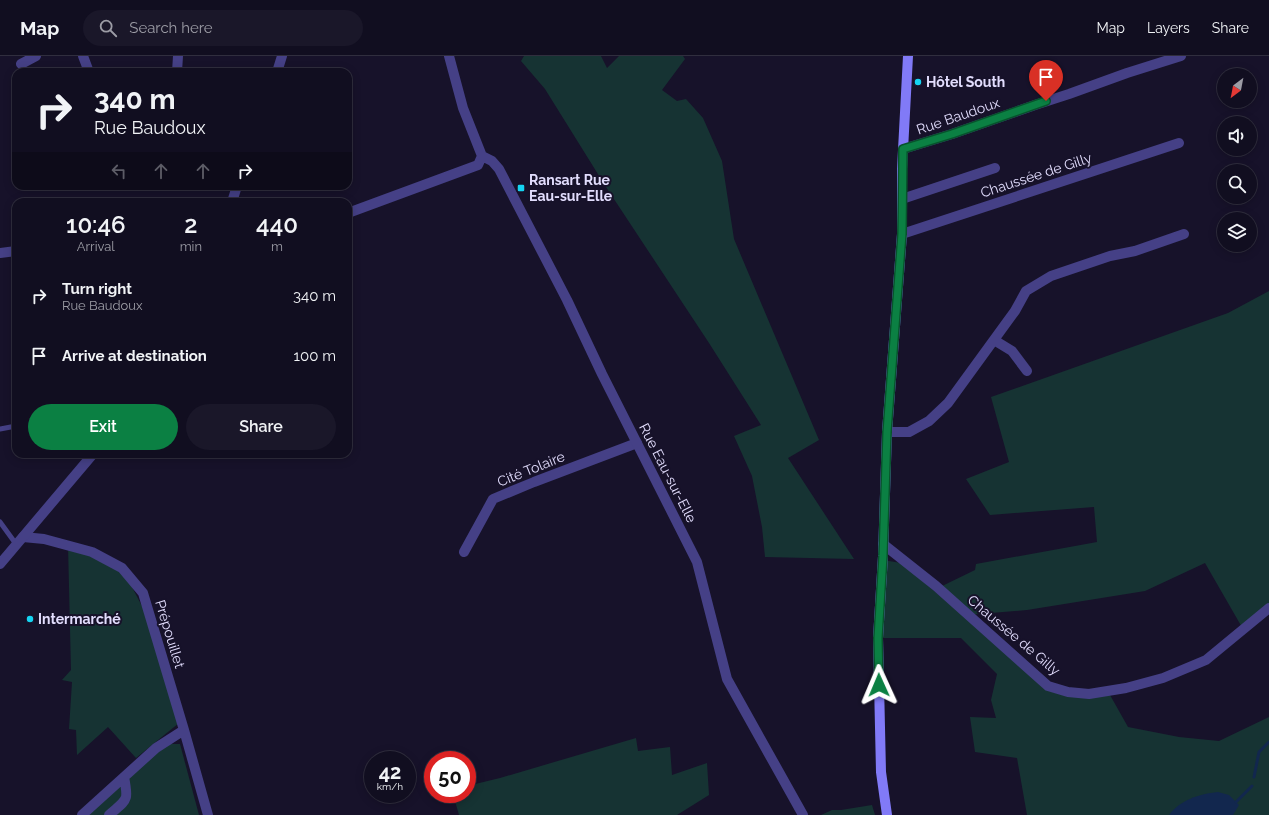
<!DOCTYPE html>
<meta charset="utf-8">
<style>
:root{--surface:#110e20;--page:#1a1729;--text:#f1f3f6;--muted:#9c9ca5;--line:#302e3e;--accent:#0b8043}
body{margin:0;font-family:Raleway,sans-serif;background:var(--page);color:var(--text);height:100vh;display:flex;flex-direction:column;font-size:15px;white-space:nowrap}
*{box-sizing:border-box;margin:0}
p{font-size:13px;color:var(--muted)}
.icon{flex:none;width:22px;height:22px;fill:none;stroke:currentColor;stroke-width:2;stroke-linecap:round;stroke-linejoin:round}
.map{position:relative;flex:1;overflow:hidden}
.panel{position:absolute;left:12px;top:142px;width:340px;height:260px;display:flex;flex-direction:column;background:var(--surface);border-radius:12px;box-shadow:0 2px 10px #0003,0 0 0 1px var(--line)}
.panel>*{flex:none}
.guide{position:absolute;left:12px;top:12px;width:340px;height:122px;border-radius:12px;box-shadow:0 2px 10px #0003,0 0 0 1px var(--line);background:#110e20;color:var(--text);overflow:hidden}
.needle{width:26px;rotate:212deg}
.tools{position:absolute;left:1217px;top:12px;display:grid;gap:8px}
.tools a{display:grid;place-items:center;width:40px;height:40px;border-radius:50%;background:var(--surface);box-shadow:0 2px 10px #0003,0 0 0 1px var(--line);font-size:20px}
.speed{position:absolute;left:364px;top:695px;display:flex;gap:8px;font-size:20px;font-weight:700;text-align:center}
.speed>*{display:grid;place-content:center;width:52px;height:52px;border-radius:50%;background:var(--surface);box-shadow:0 2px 10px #0003,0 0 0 1px var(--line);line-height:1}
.speed small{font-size:10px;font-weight:400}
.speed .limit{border:6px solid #d22;background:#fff;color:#111}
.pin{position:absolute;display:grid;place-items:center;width:34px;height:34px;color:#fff;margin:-41px -17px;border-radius:50% 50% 50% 0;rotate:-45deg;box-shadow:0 0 4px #0007}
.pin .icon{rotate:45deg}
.me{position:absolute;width:44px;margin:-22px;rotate:359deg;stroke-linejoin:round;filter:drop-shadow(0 0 3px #0008)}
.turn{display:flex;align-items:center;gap:14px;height:84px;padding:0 16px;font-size:18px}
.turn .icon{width:52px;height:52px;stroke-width:2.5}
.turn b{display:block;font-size:28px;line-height:34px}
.lanes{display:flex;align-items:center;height:38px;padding:0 16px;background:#0003;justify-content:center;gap:20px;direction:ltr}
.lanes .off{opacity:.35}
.eta{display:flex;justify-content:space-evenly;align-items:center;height:68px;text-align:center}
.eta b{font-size:24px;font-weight:600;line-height:28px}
.action{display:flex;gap:8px;margin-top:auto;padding:8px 16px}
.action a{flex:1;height:46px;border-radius:24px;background:var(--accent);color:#fff;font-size:16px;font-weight:600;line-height:46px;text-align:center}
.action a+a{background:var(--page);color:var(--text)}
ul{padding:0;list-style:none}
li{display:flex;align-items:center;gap:12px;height:60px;padding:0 16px}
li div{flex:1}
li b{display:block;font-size:15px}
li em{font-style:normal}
header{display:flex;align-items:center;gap:24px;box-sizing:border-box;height:56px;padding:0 20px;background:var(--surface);border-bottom:1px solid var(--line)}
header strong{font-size:19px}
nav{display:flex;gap:22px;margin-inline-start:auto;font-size:14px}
.search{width:280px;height:36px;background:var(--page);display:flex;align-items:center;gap:10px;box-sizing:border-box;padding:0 14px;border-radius:22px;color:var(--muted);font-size:15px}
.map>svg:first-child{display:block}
</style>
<header>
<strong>Map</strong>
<div class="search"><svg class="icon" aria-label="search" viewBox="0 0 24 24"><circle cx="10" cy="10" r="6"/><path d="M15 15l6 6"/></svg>Search here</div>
<nav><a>Map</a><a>Layers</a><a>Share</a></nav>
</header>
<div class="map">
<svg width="1269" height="759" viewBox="0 0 1269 759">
<rect width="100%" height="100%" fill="#17122a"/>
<path fill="#163333" d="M524,0H601L607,12L619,0H683L685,3L662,34L677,45L686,43L703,62L722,105L734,183L819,384L788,402L854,503L765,501L762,471L752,420L734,380L761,369L709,287L606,131L545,33L521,5Z
M1269,235V553L1243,573L1205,507L1145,535L1027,554L967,559L938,532L975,514L976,508L1097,486L1094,451L990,459L966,423L1009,406L991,341L1228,257Z
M68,489L122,512L144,554L179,667L136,702L108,671L77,699L76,674L69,673L72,626L62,624L71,614Z
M883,504L901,507L1048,630L1110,639L1128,671L1179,681L1219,685L1269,661V759H1027L1017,702L975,696L970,661L996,662L991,644L997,618L961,582H878Z
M636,682L638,695L670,691L672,719L707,707L709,739L677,759H459L453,738H467V730L500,722Z
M161,688H180L199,759H82Z
M872,749L875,759H821L832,754H841Z"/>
<path fill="#12274e" d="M1218,736L1229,739L1239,749L1233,759H1169C1180,744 1199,738 1218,736Z"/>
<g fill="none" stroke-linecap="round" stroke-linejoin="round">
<path stroke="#12274e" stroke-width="3" d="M1254,721L1259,696L1269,686
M1236,746L1252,730"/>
<path stroke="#454086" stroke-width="5" d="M0,373L16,370
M0,466L16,488"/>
<path stroke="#454086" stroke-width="10" d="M83,0L89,16
M21,8L36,0
M177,16L178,0
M277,16L282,0
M902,143L995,112
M232,146L237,130
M902,178L1179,87
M0,197L16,195
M994,284L1012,295L1027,315
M887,376H909L929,365L948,347L1015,255L1026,235L1051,220L1110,200L1135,195L1184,178
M23,481L44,483L92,496L122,512L143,537L184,674L208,759
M883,488L936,530L1048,630L1068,636L1089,638L1126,632L1163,622L1206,604L1269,552
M464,496L493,443L534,426L637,387
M82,759L156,692L184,674
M109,759C127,743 129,746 124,721"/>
<path stroke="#454086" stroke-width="10" d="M903,93L952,78L1035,49L1069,38L1127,17L1181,0
M482,100L492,105L499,113L567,244L602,318L697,506L727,623L803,759
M348,157L478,109L482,100L463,52L449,0
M0,508L93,398"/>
<path stroke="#817af7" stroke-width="10" d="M887,759L881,716L878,582L883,500L887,376L902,178V113L908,0"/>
</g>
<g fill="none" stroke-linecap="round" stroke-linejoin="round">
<g stroke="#07532c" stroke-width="10">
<path id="route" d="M879,629L878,582L883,500L887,376L902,178L903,93L952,78L1046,45"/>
</g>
<use href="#route" stroke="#0b8043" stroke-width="7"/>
</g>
<g fill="#15d4f2" stroke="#17122a" stroke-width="1.5">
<circle cx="918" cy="26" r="4"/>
<rect x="517" y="128" width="8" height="8" rx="2"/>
<circle cx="30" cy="563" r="4"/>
</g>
<g text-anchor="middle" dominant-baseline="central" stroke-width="4" stroke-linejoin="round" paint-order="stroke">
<g font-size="14" font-weight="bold" fill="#e2ddfd" stroke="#17122a" text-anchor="start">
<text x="926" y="26">Hôtel South</text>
<text x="529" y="124">Ransart Rue<tspan x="529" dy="16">Eau-sur-Elle</tspan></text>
<text x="38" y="563">Intermarché</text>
</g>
<g font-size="14" fill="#e2ddfd" stroke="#17122a">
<text transform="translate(958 60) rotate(-19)">Rue Baudoux</text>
<text transform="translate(1036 119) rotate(-18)">Chaussée de Gilly</text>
<text transform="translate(531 413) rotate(-22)">Cité Tolaire</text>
<text transform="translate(668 417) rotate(63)">Rue Eau-sur-Elle</text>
<text transform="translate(170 578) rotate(73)">Prépouillet</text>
<text transform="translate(1014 579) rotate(40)">Chaussée de Gilly</text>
</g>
</g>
</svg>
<div class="tools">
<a><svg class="needle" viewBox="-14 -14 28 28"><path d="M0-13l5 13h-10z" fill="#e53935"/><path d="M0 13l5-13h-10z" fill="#9c9ca5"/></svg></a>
<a><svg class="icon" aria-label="sound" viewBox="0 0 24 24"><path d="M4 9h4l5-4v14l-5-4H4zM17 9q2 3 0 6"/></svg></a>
<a><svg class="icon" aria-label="search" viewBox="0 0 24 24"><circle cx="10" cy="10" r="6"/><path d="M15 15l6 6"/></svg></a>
<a><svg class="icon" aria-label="layers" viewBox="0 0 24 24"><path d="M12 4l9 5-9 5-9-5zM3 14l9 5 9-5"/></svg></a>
</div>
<div class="speed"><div>42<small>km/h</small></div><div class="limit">50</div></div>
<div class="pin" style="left:1046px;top:45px;background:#d93025"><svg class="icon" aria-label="arrive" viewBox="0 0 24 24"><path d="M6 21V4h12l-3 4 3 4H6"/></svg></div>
<svg class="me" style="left:879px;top:629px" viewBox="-20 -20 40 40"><path d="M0-17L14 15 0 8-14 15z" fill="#0b8043" stroke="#fff" stroke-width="4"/></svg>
<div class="guide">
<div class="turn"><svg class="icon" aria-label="right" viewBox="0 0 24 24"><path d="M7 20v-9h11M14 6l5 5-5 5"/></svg><div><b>340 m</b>Rue Baudoux</div></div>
<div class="lanes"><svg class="icon off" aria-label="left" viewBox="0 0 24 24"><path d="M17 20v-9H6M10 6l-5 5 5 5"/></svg><svg class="icon off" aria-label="ahead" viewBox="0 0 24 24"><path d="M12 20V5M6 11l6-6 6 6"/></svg><svg class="icon off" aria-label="ahead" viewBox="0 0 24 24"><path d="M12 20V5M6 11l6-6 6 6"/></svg><svg class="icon" aria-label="right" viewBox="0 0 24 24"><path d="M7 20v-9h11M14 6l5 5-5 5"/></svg></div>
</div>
<section class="panel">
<div class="eta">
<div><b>10:46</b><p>Arrival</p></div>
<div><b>2</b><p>min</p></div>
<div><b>440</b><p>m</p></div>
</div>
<ul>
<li><svg class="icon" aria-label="right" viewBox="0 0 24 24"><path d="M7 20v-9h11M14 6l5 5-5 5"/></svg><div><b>Turn right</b><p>Rue Baudoux</p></div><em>340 m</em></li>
<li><svg class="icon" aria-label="arrive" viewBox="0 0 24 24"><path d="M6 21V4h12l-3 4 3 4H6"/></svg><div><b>Arrive at destination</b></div><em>100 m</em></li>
</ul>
<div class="action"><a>Exit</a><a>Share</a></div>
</section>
</div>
